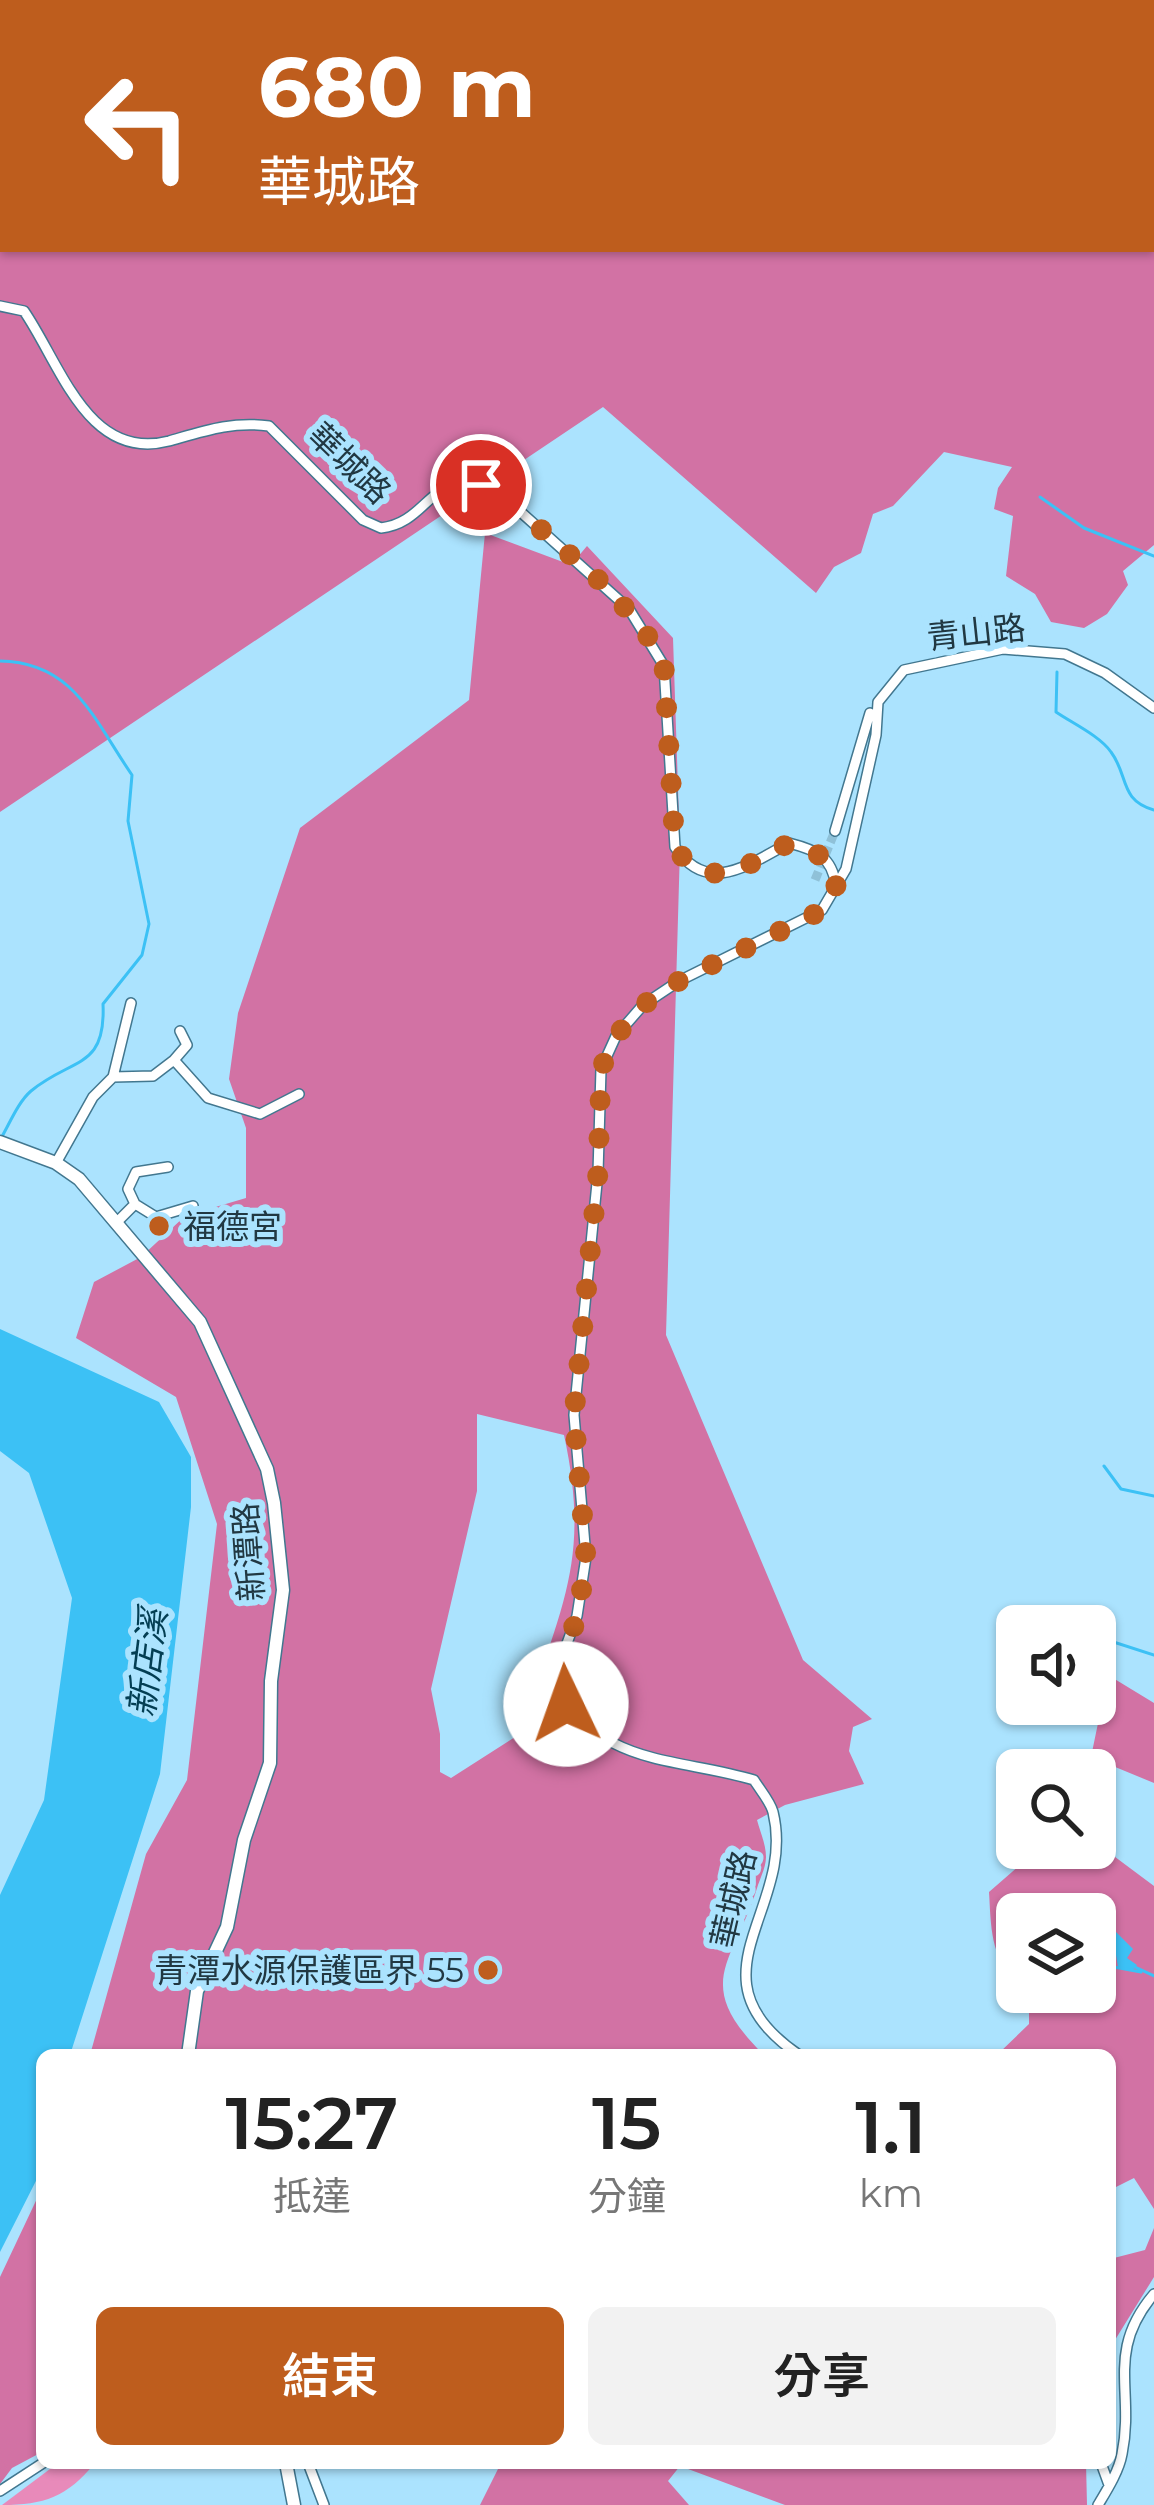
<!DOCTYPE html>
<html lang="zh-TW">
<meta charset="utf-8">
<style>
:root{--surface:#fff;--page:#f2f2f2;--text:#222;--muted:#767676;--accent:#be5d1d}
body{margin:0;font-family:Montserrat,"Noto Sans TC",sans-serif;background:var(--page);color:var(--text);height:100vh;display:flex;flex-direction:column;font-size:45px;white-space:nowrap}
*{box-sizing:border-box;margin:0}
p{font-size:39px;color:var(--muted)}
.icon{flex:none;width:66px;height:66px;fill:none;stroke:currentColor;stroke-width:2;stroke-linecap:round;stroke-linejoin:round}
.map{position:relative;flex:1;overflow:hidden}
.side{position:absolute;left:36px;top:2049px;width:1080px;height:420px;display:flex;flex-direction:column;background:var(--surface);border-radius:18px;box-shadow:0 3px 9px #0004}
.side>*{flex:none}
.guide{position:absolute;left:0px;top:0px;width:1155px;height:252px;box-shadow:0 3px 9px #0004;background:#be5d1d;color:#fff;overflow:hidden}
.tools{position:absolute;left:996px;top:1605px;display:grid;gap:24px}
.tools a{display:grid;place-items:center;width:120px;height:120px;border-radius:18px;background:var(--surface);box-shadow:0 3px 9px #0004;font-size:60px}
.pin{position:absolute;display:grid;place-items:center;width:102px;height:102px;color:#fff;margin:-51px;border:6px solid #fff;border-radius:50%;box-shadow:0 3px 12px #0007}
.me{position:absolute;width:132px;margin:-66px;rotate:357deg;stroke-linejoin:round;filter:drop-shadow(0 0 9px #0008)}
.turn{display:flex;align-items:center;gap:42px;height:252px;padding:0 60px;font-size:54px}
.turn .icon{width:156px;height:156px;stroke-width:2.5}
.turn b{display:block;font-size:84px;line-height:102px}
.eta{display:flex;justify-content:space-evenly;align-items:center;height:204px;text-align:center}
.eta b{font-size:72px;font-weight:600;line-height:84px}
.cta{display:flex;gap:24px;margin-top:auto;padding:24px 60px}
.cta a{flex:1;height:138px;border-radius:18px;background:var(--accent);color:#fff;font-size:48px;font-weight:600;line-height:138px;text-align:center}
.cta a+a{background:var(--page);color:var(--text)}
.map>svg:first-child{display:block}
</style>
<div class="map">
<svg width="1154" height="2505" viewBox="0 0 1154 2505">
<rect width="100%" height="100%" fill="#abe3fe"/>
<path fill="#e88aba" d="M58,2463H95C67,2497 44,2505 2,2505Z"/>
<path fill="#d272a4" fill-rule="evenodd" d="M0,0H1154V545L1123,571L1128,585L1107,614L1084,628L1051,622L1035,594L1006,576L1013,516L994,509L998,488L1012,467L944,452L893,506L873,514L861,553L834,567L816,593L603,407L0,812ZM3,3H1152V249H3Z
M485,533L571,565L587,546L673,638L680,848L666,1335L803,1660L872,1719L853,1727L849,1751L864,1784L785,1805L757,1820C760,1831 766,1845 766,1857C766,1866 761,1877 758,1885C734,1964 690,1982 764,2055H90L146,1854L187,1780L217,1524L176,1397L76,1338L94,1282L141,1257L185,1216L246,1198V1128L229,1079L238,1013L300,828L469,700ZM477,1414L564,1435C587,1542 570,1590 534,1690L545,1718L451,1778L440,1772V1734L431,1689L477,1491Z
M1108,1675L1154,1703V1783L1091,1757Z
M1095,1842L1154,1886V2209L1134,2178L1116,2187L1110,2180V2055L999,2053L1029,2024V2011L1052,2006L1034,1992H1095V1914H1017V1980C990,1960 991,1924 989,1892L1021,1864L1025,1848H1095Z
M42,2188V2452L12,2468L0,2484V2277Z
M1154,2228V2277L1115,2340L1110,2394V2259L1145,2250Z
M501,2463H1086L1087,2505H785L680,2466L668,2481L689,2505H480Z"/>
<path fill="#3cc1f5" d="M0,1329L159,1402L191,1457V1507L160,1774L70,2055H42V2169L0,2252V1895L44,1800L72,1598L29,1473L0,1451Z
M1114,1930L1133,1949L1127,1958L1137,1965L1132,1971L1118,1967L1116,1955L1110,1956L1107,1936Z"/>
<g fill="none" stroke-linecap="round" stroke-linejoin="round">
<path stroke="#3cc1f5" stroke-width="3" d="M1040,497L1084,528L1154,556
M0,661C74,662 94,720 132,775L128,821L149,924L142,955L103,1004C106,1070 72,1057 31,1091C18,1102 9,1125 0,1140
M1057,672L1056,712C1072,723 1100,736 1111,752C1129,776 1119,800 1154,810
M1104,1466L1121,1489L1154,1496
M1095,1636L1154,1655
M1103,1924L1106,1956L1114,1967L1141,1972
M1135,1967L1154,1976"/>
<path stroke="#8fc1d8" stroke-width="9" stroke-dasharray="9 4.5" stroke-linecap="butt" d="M815,880L835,831"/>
<g stroke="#42778f" stroke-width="12">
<path id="minor" d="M0,306L24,311C61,365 88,462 169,441C204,431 232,421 269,426L363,520L381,528C434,522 429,458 504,497L629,609L664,666L675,847C707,896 748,865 789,843C816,850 832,856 836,886
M835,831L870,713
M174,1060L187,1045L180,1031
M113,1077L131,1003
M56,1163L93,1097L113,1077L153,1076L174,1060L208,1098L260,1114L299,1094
M135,1204L156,1217L193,1206
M116,1223L135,1204L128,1189L136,1172L168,1167
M799,2055C683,1976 797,1910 773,1812C770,1801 760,1790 754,1780C674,1756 592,1768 555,1676L577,1616L586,1557L574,1415L598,1173L601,1069L616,1036L643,1005L679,981L822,910L846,869L876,735L878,702L904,670L1003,649L1065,654L1105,673L1154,708
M308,2463L324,2505
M1101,2463L1109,2485
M0,2491L43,2463
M1098,2505C1107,2490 1119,2471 1122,2454C1135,2390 1105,2352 1154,2294"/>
</g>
<g stroke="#42778f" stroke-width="15">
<path id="tertiary" d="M0,1142L56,1163L79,1179L200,1322L267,1469L274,1503L283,1590L271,1681L270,1763L244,1840L227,1927L197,1991L188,2055
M286,2463L294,2505"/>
</g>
<use href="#minor" stroke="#fff" stroke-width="9"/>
<use href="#tertiary" stroke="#fff" stroke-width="12"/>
</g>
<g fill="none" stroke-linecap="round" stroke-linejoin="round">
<path stroke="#be5d1d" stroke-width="21" stroke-dasharray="0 37.8" d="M481,485L504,497L610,590L646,633L664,666L675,847C707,896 748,865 789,843L812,849L833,868L836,886L823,910L679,981L643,1005L616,1036L601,1069L598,1173L574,1415L586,1557L578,1616L554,1676L566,1704"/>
</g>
<g fill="#be5d1d" stroke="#abe3fe" stroke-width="4.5">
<circle cx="159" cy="1226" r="12"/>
<circle cx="488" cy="1970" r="12"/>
</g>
<g text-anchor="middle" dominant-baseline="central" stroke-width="12" stroke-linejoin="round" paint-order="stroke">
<g font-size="33" fill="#213842" stroke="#abe3fe">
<text transform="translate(350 463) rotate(44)">華城路</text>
<text transform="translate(976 632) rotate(-6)">青山路</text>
<text transform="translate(248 1552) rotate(-94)">新潭路</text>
<text transform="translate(733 1899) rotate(-77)">華城路</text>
</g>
<g font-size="33" fill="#213842" stroke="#abe3fe" text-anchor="start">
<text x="183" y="1226">福德宮</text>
<text x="464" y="1970" text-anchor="end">青潭水源保護區界 55</text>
</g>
<g font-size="36" font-style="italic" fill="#033e53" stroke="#abe3fe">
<text transform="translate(147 1663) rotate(-83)">新店溪</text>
</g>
</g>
</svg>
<div class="tools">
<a><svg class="icon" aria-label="sound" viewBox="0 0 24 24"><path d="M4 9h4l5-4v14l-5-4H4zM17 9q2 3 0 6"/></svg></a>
<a><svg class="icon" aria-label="search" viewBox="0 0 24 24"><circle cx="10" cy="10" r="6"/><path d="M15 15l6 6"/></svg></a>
<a><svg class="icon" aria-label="layers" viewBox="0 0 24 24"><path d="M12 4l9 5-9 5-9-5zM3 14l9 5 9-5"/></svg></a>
</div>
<div class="pin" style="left:481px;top:485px;background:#d93025"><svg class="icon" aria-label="arrive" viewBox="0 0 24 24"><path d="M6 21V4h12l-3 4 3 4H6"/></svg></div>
<svg class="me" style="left:566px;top:1704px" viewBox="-20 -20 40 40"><circle r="19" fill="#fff"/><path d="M0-13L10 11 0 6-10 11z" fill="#be5d1d"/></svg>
<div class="guide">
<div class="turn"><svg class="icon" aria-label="left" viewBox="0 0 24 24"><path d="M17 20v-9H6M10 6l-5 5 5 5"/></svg><div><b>680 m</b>華城路</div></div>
</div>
<section class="side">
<div class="eta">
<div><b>15:27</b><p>抵達</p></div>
<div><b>15</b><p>分鐘</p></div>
<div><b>1.1</b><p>km</p></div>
</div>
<div class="cta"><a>結束</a><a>分享</a></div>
</section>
</div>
